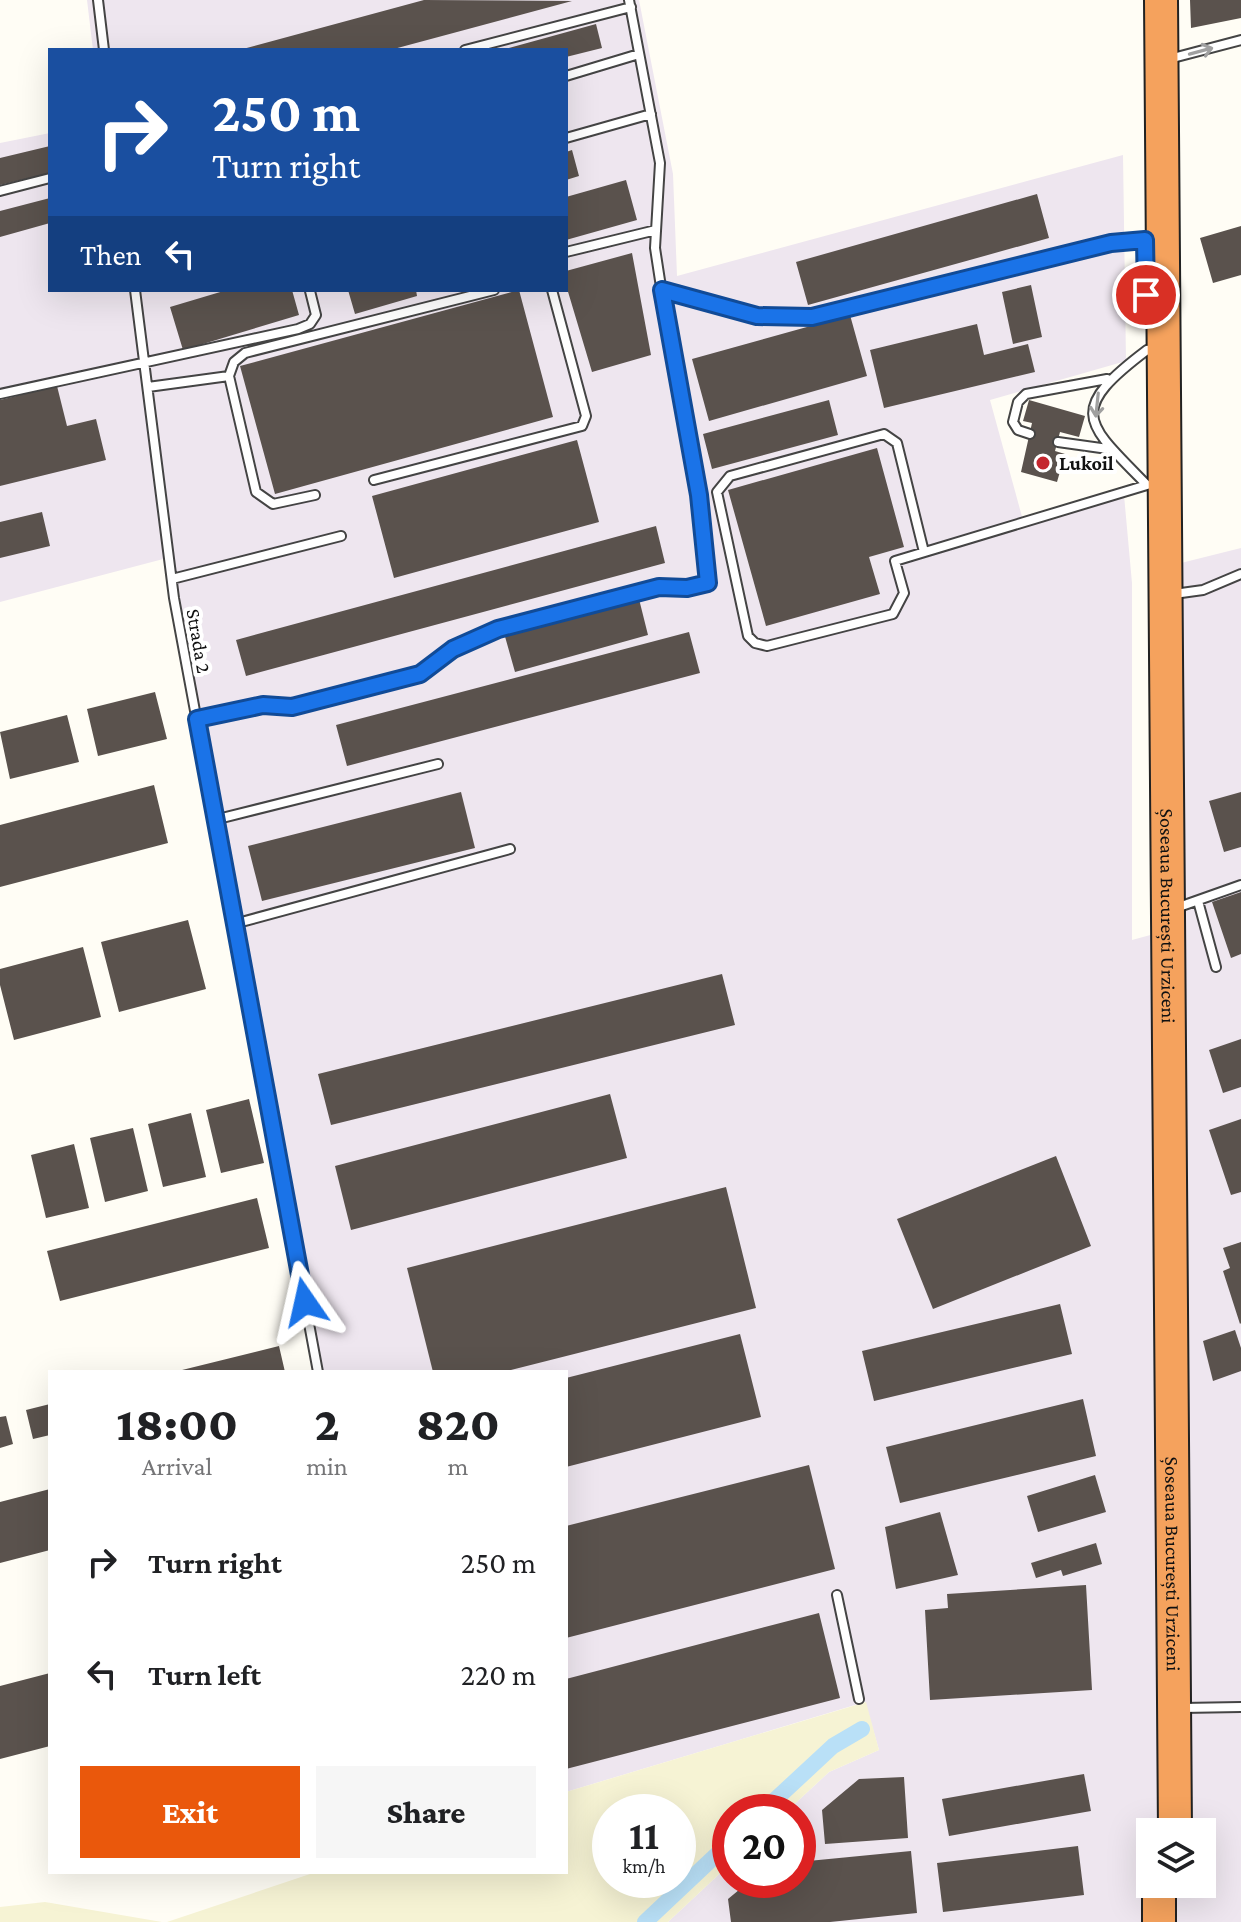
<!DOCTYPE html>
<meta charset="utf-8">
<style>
:root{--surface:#fff;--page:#f6f6f6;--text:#202124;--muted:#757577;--accent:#ea580c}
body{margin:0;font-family:"Crimson Pro",serif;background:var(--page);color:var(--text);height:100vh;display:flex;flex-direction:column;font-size:30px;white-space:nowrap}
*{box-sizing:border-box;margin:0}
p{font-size:26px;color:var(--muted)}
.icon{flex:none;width:44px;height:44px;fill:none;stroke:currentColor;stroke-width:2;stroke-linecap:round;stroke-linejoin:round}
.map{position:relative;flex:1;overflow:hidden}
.details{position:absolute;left:48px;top:1370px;width:520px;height:504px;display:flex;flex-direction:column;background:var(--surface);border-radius:0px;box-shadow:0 8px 32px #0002}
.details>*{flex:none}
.banner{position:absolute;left:48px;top:48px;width:520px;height:244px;border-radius:0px;box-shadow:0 8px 32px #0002;background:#1a4fa0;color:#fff;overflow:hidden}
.buttons{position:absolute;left:1136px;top:1818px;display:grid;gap:16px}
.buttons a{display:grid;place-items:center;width:80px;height:80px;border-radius:0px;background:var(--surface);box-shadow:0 8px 32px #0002;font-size:40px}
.speed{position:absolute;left:592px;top:1794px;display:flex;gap:16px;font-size:40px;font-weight:700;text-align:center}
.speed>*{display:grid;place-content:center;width:104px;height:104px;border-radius:50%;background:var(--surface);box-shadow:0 8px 32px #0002;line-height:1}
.speed small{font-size:20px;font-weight:400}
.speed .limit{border:12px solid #d22;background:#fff;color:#111}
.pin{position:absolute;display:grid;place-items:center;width:68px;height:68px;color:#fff;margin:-34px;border:4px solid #fff;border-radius:50%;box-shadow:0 2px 8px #0007}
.me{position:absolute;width:88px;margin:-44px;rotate:349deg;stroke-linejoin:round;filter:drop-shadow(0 0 6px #0008)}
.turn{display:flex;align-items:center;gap:28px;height:168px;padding:0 32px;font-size:36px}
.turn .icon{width:104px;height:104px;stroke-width:2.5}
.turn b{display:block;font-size:56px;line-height:68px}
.then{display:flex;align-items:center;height:76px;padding:0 32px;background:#0003;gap:16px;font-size:30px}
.eta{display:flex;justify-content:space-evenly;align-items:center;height:136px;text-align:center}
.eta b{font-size:48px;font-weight:800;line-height:56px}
.cta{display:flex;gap:16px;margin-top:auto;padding:16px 32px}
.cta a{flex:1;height:92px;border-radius:0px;background:var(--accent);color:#fff;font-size:32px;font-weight:800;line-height:92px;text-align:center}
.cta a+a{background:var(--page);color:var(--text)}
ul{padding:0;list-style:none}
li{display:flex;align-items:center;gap:24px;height:112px;padding:0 32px}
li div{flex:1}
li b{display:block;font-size:30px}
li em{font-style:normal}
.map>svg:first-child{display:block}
</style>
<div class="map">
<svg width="1241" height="1922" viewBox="0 0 1241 1922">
<rect width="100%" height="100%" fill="#fffdf5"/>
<path fill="#eee6ef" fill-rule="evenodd" d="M87,0H639L673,174L677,276L1123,155L1126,361L990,400L1024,524L1124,495L1132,583V940L1176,928L1181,563L1241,548V1922H668L730,1864V1880H798V1812H786L829,1772L879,1750L865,1702L566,1792V1372H318L167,558L0,602V143L50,133V290H566V50H93ZM1150,1832H1202V1884H1150Z"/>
<path fill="#f6f3d4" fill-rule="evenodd" d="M866,1702L879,1750L829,1772L786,1812H730V1864L668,1922H167L316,1872H566V1792ZM610,1812H678V1880H610Z
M45,1902L162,1922H0V1907Z"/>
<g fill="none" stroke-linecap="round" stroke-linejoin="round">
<path stroke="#b9e0f7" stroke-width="16" d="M762,1812L833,1746L862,1729
M645,1922L730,1842"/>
</g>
<path fill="#5a524d" d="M424,0L572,1L390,50H239Z
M1190,0H1241V18L1191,28Z
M596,24L602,48L566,57V50H502Z
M50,146V173L0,185V158Z
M572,150L579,176L566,180V152Z
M626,180L637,220L566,240V197Z
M1037,194L1049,238L808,305L796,262Z
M50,198V223L0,237V211Z
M1241,226V275L1213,283L1200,238Z
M632,253L651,355L592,372L566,285V271Z
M1031,285L1042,337L1013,344L1002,292Z
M227,290H292L299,315L183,350L170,307Z
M348,290H416L417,296L355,314Z
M519,290L553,417L275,494L240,366Z
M850,315L867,376L709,421L692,359Z
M977,324L984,355L1028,344L1035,372L884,408L870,350Z
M57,386L67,426L96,419L106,460L0,486V400Z
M829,400L838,435L712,469L703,434Z
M1029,400L1085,416L1079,437L1060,432L1055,451L1065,454L1057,482L1021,472L1032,423L1023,421Z
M577,440L599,522L394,578L372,496Z
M877,448L904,547L869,557L880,594L766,626L728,490Z
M42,512L50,546L0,558V522Z
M656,526L665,563L246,676L236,640Z
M638,595L648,635L515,672L504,633Z
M689,632L700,673L347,766L336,725Z
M155,692L167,739L98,756L87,709Z
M67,715L79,762L10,779L0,732Z
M154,785L168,843L0,887V825Z
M461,792L475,848L262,901L248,846Z
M1241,792V847L1224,852L1209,801Z
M1241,892V954L1231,958L1212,902Z
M188,920L206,989L119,1012L101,942Z
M83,947L101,1017L14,1040L0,985V969Z
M722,974L735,1025L331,1125L318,1074Z
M1241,1039V1087L1223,1093L1209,1050Z
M610,1094L627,1158L351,1230L335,1166Z
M249,1099L264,1163L221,1173L206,1110Z
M191,1113L206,1177L163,1187L148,1124Z
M1241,1119V1192L1231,1195L1209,1130Z
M133,1128L148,1191L105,1202L90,1138Z
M74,1144L89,1208L46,1218L31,1155Z
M1056,1156L1091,1246L933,1309L897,1219Z
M726,1187L756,1308L503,1372H433L407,1268Z
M257,1198L269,1248L60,1301L47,1251Z
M1241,1242V1323L1240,1324L1223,1271L1230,1268L1223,1248Z
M1060,1304L1072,1354L874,1401L862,1351Z
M1235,1330L1241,1348V1371L1213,1381L1203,1341Z
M740,1334L761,1417L566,1467V1378Z
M279,1346L285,1372H179L178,1371Z
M1083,1399L1096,1456L900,1503L886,1447Z
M50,1404V1435L33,1439L26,1410Z
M6,1416L13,1444L0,1448V1417Z
M809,1465L835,1569L566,1638V1526Z
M1095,1475L1106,1512L1038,1532L1027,1496Z
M50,1489V1550L0,1563V1502Z
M940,1512L958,1575L896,1589L885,1527Z
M1096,1543L1102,1564L1063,1576L1061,1570L1036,1578L1031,1563Z
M1086,1585L1092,1690L930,1700L925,1610L948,1608L947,1594Z
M819,1613L840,1698L566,1769V1679Z
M50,1673V1746L0,1759V1686Z
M1084,1774L1091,1811L949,1836L942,1799Z
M904,1777L908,1838L825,1844L822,1810L859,1779Z
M1078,1846L1084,1895L943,1912L937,1863Z
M911,1851L917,1913L830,1922H731L728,1899L751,1880H798V1862Z"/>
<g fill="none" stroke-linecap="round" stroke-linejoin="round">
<g stroke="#444" stroke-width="12">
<path id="lane" d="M98,0L104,50
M465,50L631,7
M1169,59L1241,40
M566,76L639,54
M566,138L651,114
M0,191L50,178
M566,252L656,230
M135,290L174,598L318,1372
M662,290L757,316L812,317L1111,243L1145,240
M229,376L234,362L245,353L494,290
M148,387L229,376L256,492L273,504L315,495
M0,394L298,329L310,324L316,315L310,291
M1030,434L1018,430L1013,422L1018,402L1026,394L1107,379
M1058,442L1108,449
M374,480L582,426L586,416L552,290
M924,552L897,443L884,434L730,476L717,492L748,636L755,643L767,646L893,614L904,593L895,561C979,536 1063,511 1147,485C1085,422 1066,411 1147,350
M172,579L341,536
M1174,594L1203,590L1241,574
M197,719L263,705L292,707L420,674L453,649L498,629L659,587L687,588L708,583L699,495L675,378L655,248L660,163L629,0
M214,820L438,764
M1198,901L1216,967
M1176,908L1241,885
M234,924L510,849
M837,1595L859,1699
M1182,1708L1241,1707"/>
</g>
<g stroke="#222" stroke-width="36">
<g id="highway">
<path id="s1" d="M1161,0L1175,1832"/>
<path d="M1159,1884V1922"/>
</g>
</g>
<use href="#lane" stroke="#fff" stroke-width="8"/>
<use href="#highway" stroke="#f5a25d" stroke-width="32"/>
</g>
<defs><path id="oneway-shaft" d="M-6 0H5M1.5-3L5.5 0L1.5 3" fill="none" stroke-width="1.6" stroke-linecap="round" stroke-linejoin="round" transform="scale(2)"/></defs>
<g stroke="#a0a0a0">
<use href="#oneway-shaft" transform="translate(1201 51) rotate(-15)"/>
<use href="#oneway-shaft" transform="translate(1097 405) rotate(96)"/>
</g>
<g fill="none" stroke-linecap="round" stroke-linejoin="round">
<g stroke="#114b97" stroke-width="20">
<path id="route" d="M305,1302L197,719L263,705L292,707L420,674L453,649L498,629L659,587L687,588L708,583L699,495L662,290L757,316L812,317L1111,243L1145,240L1146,295"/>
</g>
<use href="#route" stroke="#1a73e8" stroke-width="14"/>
</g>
<circle fill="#c4262e" stroke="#fff" stroke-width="3" cx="1043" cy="463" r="8"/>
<g text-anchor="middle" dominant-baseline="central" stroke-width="8" stroke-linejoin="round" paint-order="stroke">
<g font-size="20" font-weight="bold" fill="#111" stroke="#fff" text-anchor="start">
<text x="1059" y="463">Lukoil</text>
</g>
<g font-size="20" fill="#111" stroke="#fff">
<text transform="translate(199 641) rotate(80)">Strada 2</text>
<text stroke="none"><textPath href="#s1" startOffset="916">Șoseaua București Urziceni</textPath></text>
<text stroke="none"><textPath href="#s1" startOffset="1564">Șoseaua București Urziceni</textPath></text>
</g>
</g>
</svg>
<div class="buttons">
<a><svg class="icon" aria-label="layers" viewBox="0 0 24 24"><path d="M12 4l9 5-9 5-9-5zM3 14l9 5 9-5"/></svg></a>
</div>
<div class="speed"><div>11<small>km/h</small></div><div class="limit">20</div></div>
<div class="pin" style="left:1146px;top:295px;background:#d93025"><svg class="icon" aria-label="arrive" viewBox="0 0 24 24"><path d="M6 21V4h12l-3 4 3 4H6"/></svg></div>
<svg class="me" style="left:305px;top:1302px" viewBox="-20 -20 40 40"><path d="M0-17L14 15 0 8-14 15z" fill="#1a73e8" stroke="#fff" stroke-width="4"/></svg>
<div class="banner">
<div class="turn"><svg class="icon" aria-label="right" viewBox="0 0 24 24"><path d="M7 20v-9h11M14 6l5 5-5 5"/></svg><div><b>250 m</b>Turn right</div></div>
<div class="then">Then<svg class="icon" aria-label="left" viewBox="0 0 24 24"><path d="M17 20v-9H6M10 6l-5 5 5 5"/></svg></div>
</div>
<section class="details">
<div class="eta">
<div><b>18:00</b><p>Arrival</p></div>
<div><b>2</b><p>min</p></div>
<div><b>820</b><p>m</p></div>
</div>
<ul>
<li><svg class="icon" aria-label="right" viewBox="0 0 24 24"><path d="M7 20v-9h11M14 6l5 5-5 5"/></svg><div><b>Turn right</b></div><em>250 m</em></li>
<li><svg class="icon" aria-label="left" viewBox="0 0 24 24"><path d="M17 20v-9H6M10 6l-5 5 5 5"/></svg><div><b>Turn left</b></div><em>220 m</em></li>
</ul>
<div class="cta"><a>Exit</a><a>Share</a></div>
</section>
</div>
